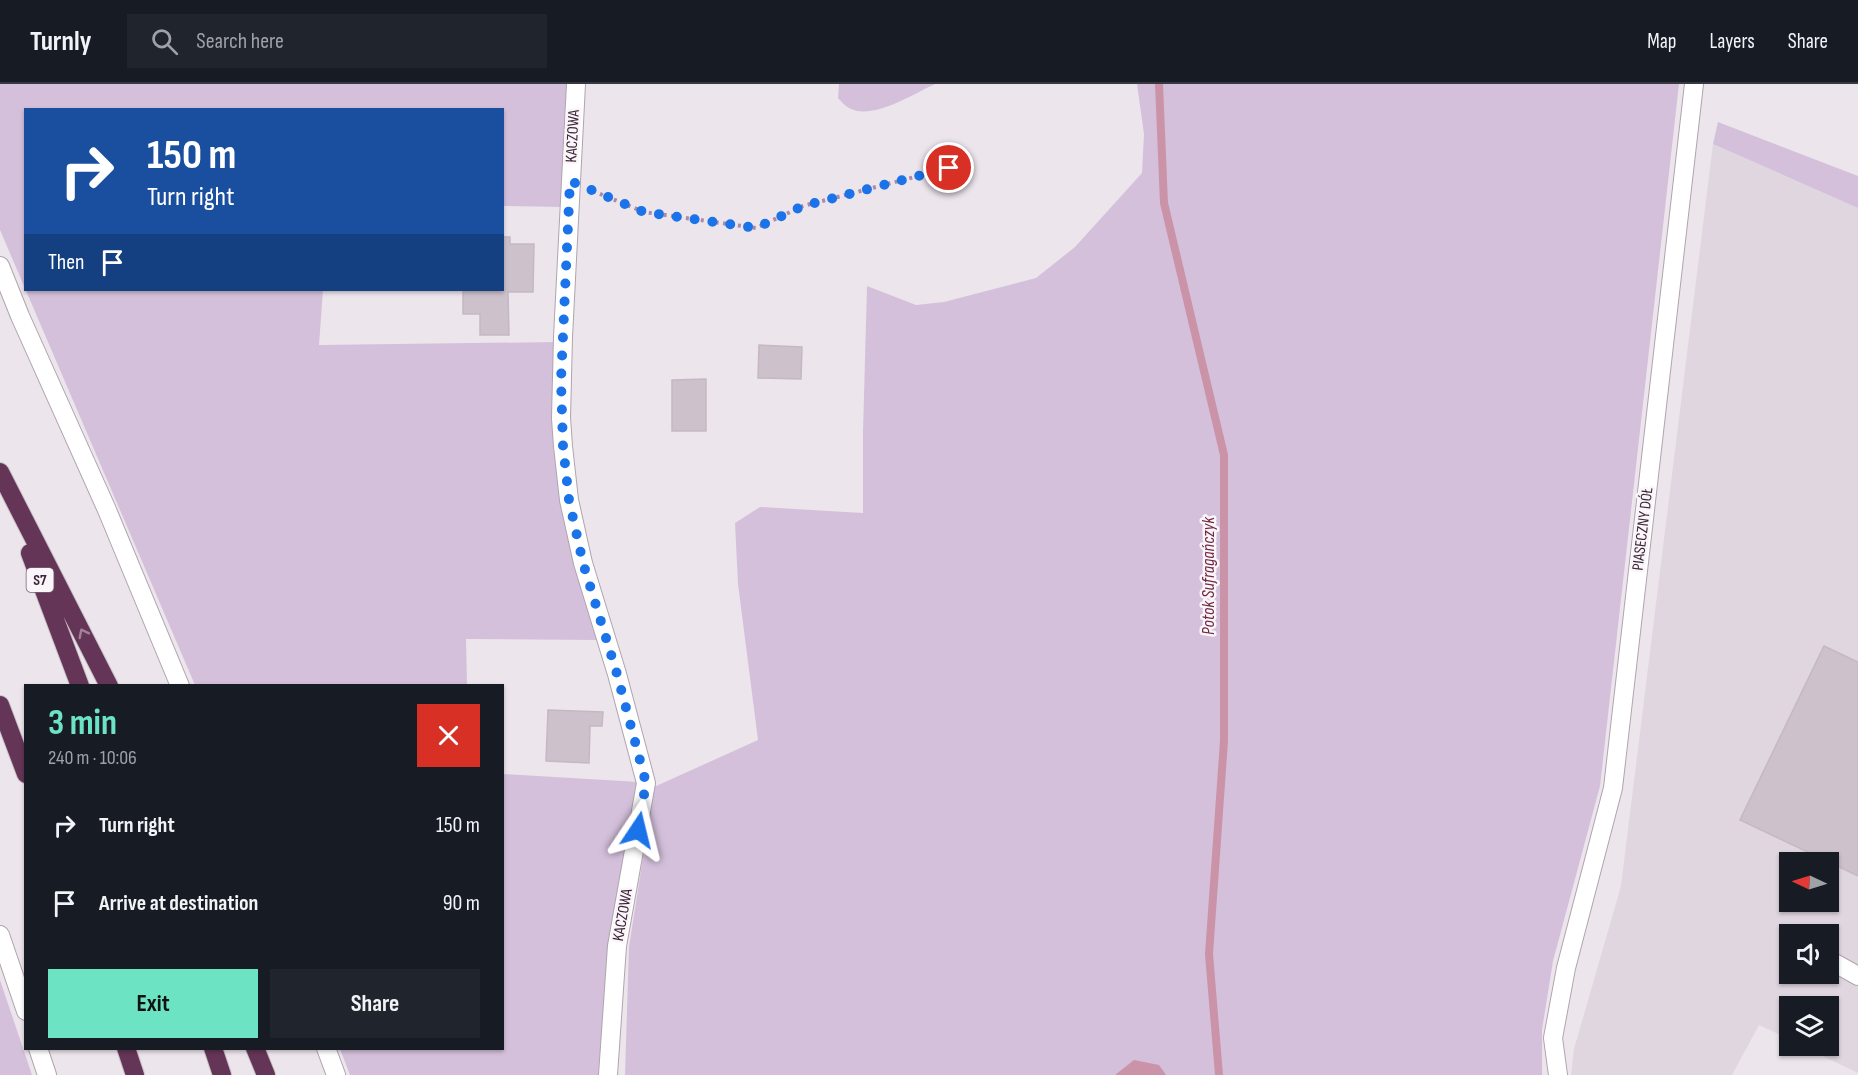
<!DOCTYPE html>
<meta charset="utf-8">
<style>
:root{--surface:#171b24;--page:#20242c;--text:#f1f3f6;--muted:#9ea1a6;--line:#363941;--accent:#6ce3c2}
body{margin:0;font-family:"Sofia Sans Condensed",sans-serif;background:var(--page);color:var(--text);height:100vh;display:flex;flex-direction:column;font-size:22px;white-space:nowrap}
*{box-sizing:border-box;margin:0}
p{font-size:20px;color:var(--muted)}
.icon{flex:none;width:33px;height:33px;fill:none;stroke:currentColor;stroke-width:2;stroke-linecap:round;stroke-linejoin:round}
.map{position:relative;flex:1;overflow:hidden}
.details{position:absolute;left:24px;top:600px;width:480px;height:366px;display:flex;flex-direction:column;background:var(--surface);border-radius:0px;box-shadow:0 2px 4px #0004}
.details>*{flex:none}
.guide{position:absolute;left:24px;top:24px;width:480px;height:183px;border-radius:0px;box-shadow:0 2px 4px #0004;background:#1a4fa0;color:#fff;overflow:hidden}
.needle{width:39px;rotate:274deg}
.controls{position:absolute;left:1779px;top:768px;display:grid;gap:12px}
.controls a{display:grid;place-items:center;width:60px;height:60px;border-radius:0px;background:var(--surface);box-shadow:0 2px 4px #0004;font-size:30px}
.pin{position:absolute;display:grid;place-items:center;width:51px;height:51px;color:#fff;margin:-26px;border:3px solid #fff;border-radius:50%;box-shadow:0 2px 6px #0007}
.me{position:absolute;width:66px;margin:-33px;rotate:10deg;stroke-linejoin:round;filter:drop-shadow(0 0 4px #0008)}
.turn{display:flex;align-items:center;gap:21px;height:126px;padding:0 24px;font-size:27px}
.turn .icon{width:78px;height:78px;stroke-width:2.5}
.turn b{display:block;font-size:42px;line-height:51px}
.then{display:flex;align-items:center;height:57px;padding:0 24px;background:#0003;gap:12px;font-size:22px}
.round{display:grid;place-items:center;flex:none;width:63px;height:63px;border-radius:0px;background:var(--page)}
.overview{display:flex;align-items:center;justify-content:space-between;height:102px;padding:0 24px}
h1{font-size:36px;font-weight:700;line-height:45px;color:var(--accent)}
.cta{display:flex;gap:12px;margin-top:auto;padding:12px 24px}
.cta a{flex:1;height:69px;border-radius:0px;background:var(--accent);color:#111;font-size:24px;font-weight:700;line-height:69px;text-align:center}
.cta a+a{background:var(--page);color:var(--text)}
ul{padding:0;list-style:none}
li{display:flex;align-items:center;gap:18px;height:78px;padding:0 24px}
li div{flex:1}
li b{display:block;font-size:22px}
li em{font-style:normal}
header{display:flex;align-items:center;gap:36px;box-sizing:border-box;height:84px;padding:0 30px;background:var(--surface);border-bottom:2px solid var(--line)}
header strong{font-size:28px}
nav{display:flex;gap:33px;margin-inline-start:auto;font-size:21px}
.search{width:420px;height:54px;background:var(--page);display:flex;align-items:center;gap:15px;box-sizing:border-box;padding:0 21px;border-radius:0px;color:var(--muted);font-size:22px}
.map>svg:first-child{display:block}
</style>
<header>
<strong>Turnly</strong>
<div class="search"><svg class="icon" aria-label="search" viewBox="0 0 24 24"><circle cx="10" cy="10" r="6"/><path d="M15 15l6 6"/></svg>Search here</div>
<nav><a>Map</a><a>Layers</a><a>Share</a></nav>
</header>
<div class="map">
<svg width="1858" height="991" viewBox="0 0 1858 991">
<rect width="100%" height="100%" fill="#ece5ec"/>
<path fill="#e0d6e0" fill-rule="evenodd" d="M1713,60L1858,124V989L1802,962H1828V922H1790L1789,955L1759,941L1732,991H1571L1574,965L1621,802ZM1790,778H1828V818H1790ZM1790,850H1828V890H1790Z"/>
<path fill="#d4c0db" d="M0,0H570L564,123L503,122L502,26H26V206H323L319,261L558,258L553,364L598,556L466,555L467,601H195L0,146Z
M839,0H935C913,10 872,37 849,24C845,22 841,17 838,14Z
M1137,0H1679L1600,702L1553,877L1542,946V991H625L629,863L654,703L758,656L738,500L735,439L760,423L863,429V348L867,202L916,221L944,218L1036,194L1075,163L1142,89L1144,50Z
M1718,38L1858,92V124L1713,60Z
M503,690L639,698L609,861L598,991H350L340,965L502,964Z
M0,896L32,991H0Z"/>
<path fill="#cb93a7" d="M1134,976L1159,981L1166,991H1115Z"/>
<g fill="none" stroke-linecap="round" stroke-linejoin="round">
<path stroke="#cb93a7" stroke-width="8" d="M1159,0L1164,119L1224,371V657L1209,870L1219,991"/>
</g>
<path fill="#cdc1cc" stroke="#c5b8c4" stroke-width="1.5" d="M502,153H510V160H534L533,208H508L509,251H480V230H463V206H502Z
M759,261L802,263L801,295L758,294Z
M706,295V347H672V296Z
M1824,562L1858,578V792L1740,736Z
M548,626L603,628L602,642H590L589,679L546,677Z"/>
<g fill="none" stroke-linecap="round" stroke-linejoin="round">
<g stroke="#b0a4ae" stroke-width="20">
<path id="minor" d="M576,0L563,253L561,334L563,362L569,416L583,479L617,590L646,699L617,862L608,991
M0,182L20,232L107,426L180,602
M0,851L26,927
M1833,878L1858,892
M38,964L47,991
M326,964L336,991
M1558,991L1553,954L1566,884L1613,704L1694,0"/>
</g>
<g stroke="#c8c2c7" stroke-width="20">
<path id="highway" d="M0,388L109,602
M30,469L80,602
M0,621L26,690
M126,964L135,991
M213,964L222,991
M255,964L266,991"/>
</g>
<path stroke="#ac89a6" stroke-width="4" stroke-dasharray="3 4.5" stroke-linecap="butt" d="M593,107L644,128L756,144L803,122L949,84"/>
<use href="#minor" stroke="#fff" stroke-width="18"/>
<use href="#highway" stroke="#653558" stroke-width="18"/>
</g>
<defs><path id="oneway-chevron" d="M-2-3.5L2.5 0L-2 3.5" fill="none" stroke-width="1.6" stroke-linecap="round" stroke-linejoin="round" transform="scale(1.5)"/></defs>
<use stroke="#a08298" href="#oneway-chevron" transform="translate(83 549) rotate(-117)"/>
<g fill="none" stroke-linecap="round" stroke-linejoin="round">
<path stroke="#1a73e8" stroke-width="10" stroke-dasharray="0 18" d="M638,746L646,699L617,590L583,479L569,416L563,362L561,296L570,97L644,128L756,144L803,122L949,84"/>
</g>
<g text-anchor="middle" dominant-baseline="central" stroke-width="5" stroke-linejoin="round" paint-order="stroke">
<rect fill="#f9f5f9" stroke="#756471" stroke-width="1.5" x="26.5" y="484" width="27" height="24" rx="4.5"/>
<g font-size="15" font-weight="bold" fill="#3c2637">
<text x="40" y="496">S7</text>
</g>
<g font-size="16" fill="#3c2637" stroke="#f9f5f9">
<text transform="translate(573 52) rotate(-87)">KACZOWA</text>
<text transform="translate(1643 445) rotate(-83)">PIASECZNY DÓŁ</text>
<text transform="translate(623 831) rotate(-80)">KACZOWA</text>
</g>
<g font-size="18" font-style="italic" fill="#722641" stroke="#f9f5f9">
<text transform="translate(1208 492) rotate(-90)">Potok Sufragańczyk</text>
</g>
</g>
</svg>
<div class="controls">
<a><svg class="needle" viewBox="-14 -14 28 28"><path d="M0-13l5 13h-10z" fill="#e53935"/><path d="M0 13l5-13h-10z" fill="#9ea1a6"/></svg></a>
<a><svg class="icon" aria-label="sound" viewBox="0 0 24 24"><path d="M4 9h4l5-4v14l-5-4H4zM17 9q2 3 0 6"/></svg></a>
<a><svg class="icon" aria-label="layers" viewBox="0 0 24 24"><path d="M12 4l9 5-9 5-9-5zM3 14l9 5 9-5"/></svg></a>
</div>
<div class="pin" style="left:949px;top:84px;background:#d93025"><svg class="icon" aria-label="arrive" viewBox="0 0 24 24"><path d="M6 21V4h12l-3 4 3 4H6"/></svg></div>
<svg class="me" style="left:638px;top:746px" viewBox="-20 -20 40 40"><path d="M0-17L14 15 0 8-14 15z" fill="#1a73e8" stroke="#fff" stroke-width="4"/></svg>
<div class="guide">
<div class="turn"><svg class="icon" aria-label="right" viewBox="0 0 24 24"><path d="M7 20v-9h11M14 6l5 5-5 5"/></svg><div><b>150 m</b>Turn right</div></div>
<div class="then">Then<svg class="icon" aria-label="arrive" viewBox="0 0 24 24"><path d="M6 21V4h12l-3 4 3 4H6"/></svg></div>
</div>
<section class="details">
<div class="overview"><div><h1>3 min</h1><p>240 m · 10:06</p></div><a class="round" style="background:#d93025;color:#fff"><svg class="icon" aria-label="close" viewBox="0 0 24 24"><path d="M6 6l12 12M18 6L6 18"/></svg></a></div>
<ul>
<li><svg class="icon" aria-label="right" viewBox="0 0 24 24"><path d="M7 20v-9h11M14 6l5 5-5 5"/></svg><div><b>Turn right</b></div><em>150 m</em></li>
<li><svg class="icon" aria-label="arrive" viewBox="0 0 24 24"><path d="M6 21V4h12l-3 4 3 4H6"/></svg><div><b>Arrive at destination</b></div><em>90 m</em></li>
</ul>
<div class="cta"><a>Exit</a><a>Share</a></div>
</section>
</div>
